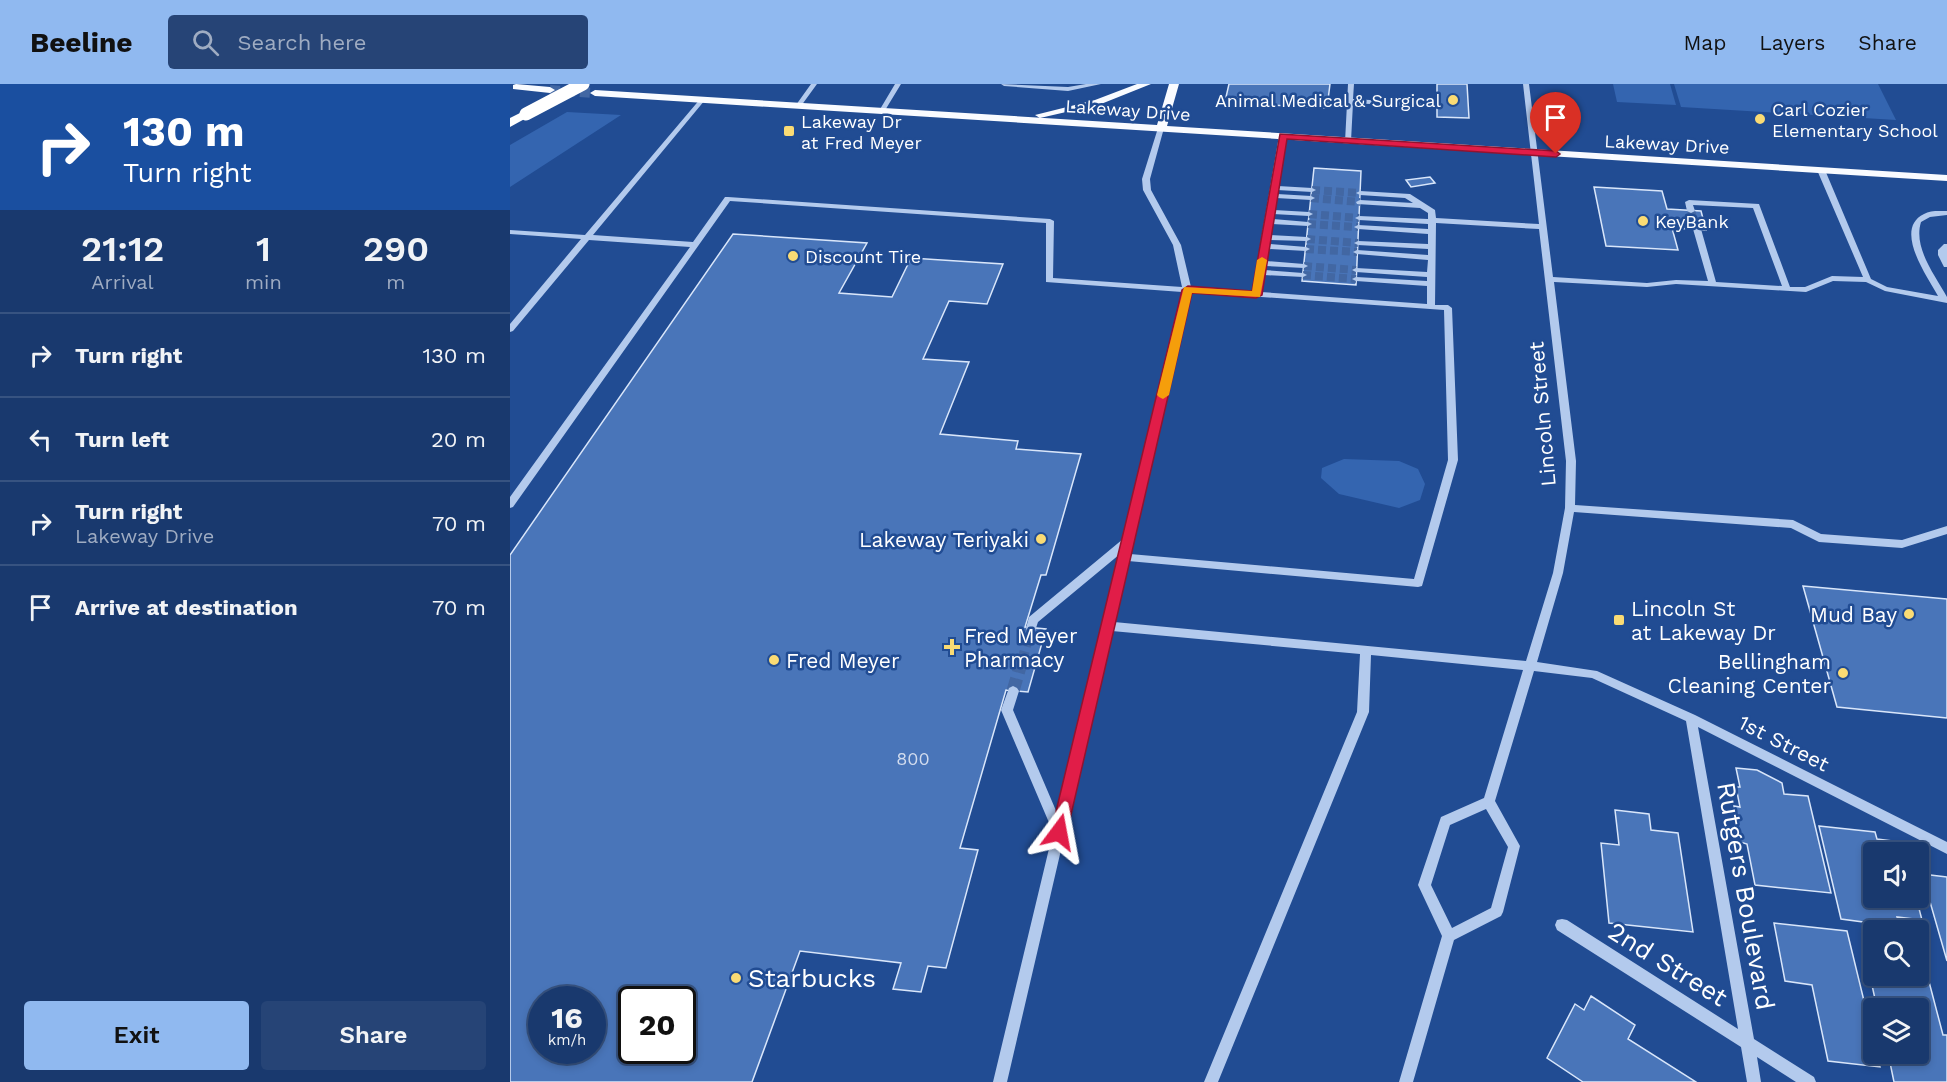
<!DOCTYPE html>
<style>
:root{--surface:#19396e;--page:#264476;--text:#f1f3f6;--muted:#9facc2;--line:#375381;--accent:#90b9f0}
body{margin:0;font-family:"Work Sans",sans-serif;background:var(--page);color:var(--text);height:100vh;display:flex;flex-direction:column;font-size:22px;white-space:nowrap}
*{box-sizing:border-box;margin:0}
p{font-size:20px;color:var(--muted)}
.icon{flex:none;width:33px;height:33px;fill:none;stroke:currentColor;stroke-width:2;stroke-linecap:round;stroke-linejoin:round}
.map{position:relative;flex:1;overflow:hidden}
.panel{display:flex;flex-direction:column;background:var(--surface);width:510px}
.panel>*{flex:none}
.guide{background:#1a4fa0;color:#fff;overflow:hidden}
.tools{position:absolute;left:1353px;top:758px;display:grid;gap:12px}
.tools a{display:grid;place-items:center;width:66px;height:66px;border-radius:6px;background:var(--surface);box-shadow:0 3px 9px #0003,0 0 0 2px var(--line);font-size:30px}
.speed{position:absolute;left:18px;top:902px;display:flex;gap:12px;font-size:30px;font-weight:700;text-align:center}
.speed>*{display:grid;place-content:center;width:78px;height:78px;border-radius:50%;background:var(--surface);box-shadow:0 3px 9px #0003,0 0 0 2px var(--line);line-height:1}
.speed small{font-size:15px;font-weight:400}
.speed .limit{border:3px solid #111;border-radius:9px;background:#fff;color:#111}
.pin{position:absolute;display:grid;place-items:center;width:51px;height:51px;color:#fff;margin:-62px -26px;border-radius:50% 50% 50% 0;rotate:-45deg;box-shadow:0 0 6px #0007}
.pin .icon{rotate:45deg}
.me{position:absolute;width:66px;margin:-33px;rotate:13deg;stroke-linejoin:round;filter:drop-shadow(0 0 4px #0008)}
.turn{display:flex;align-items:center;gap:21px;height:126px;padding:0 24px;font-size:27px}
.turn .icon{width:78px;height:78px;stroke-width:2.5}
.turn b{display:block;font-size:42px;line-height:51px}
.eta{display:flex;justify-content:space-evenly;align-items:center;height:102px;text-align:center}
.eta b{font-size:36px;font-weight:600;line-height:42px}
.button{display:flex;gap:12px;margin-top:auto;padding:12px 24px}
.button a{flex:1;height:69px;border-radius:6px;background:var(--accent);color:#111;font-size:24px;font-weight:600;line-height:69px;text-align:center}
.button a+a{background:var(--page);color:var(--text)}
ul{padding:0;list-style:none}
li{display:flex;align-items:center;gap:18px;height:84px;padding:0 24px;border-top:2px solid var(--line)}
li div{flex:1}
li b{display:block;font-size:22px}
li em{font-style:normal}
header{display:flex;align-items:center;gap:36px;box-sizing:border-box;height:84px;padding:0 30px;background:var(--accent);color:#111}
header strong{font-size:28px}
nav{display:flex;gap:33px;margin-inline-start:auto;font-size:21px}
.search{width:420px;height:54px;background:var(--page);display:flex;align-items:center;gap:15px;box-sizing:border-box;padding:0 21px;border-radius:6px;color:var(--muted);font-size:22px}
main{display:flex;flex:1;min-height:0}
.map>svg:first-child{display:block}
</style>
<header>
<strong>Beeline</strong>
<div class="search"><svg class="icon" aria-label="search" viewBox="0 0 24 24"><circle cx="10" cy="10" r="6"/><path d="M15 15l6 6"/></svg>Search here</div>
<nav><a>Map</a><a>Layers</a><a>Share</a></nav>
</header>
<main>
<section class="panel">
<div class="guide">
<div class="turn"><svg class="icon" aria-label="right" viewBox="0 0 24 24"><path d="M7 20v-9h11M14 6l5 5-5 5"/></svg><div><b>130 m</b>Turn right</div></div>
</div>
<div class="eta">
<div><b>21:12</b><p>Arrival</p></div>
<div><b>1</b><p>min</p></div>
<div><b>290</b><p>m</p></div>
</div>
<ul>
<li><svg class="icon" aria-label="right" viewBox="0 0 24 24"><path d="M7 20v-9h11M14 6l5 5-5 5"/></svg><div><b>Turn right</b></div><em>130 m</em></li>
<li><svg class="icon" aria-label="left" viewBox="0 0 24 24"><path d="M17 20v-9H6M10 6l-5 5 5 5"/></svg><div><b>Turn left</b></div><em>20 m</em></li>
<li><svg class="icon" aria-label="right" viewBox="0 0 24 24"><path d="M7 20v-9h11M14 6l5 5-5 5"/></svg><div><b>Turn right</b><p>Lakeway Drive</p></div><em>70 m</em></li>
<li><svg class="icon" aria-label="arrive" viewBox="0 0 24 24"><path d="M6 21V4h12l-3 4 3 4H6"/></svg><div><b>Arrive at destination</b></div><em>70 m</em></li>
</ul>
<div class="button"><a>Exit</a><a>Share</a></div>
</section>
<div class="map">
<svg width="1437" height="998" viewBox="0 0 1437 998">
<rect width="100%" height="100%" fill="#214c93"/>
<path fill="#3465b0" d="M1103,0H1160L1166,21L1107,18Z
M1164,0H1368L1386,36L1171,23Z
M57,28L111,31L0,103V61Z
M834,375L889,377L908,385L915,400L910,416L889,424L829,410L811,394L812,384Z"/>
<path fill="#4975b9" stroke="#d9e6fa" stroke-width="1.5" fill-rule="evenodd" d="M719,0H820L817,24L740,20L742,15L716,13Z
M927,0H957L959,34L927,33Z
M804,84L851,87L846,201L792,197Z
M920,93L925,99L901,103L896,96Z
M1084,103L1152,107L1157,125L1191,127L1196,146L1162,144L1168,166L1096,162Z
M223,150L357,159L329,209L382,213L401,174L493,180L477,220L439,217L413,275L459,278L430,350L508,357L506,365L571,370L536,491H531L515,543L536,545L518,608L496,606L450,764L468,766L436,884L418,882L411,908L383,905L391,879L290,867L242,998H0V471ZM32,915H82V966H32ZM122,915H172V966H122Z
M1293,502L1437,515V634L1327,623Z
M1226,684L1247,686L1272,699L1274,710L1298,712L1321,809L1245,801L1237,760L1230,758L1224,722L1230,723L1226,703H1230Z
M1105,726L1139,730L1141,746L1168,749L1183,848L1099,839L1091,759L1109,761Z
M1309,742L1365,748L1367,755L1390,758L1393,768H1364V813H1406L1412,836L1387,833L1391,846H1364V873L1353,838L1331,835Z
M1412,790L1437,793V877Z
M1264,839L1337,847L1364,958V969H1366L1370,983L1318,977L1302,901L1275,897Z
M1408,850H1409L1417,877L1408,876Z
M1358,883L1364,884V891L1417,890L1433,951H1437V998H1384L1378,969H1408V924H1367Z
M1081,912L1125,941L1118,955L1186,998H1073L1037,974L1065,920L1074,926Z"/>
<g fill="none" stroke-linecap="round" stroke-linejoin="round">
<path stroke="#4267a3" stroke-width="8" stroke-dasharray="8 4" stroke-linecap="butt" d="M802,106L850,109
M801,114L850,118
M1181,127L1187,145
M799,130L849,134
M798,140L848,143
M797,155L848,159
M796,165L847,168
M794,182L846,186
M793,191L846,195"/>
<path stroke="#4267a3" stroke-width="10" stroke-dasharray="10 5" stroke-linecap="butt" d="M512,577L521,544"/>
<path stroke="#4267a3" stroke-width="13" stroke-dasharray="13 6" stroke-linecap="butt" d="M503,607L512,576"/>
<path stroke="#4267a3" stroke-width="10" stroke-dasharray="10 5" stroke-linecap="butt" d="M40,6L85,9"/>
<path fill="#b3caed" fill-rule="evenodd" d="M301,0H307L291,22H287L286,21Z
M385,0H391L374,28H370L369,27Z
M491,0L558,3L576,0H591L558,7L494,2Z
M838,0H844L843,15L911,19L914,21L911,23L843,19L841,57L835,58Z
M1013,0H1019L1043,193L1137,199L1166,196L1198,197L1183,145L1187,143L1191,145L1206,198L1272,202L1243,124L1183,121L1185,127L1181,129L1177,127L1175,118L1179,116L1249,120L1280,203H1295L1322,192L1353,193L1307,86L1311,84L1315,86L1361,195L1377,203L1428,212C1417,192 1383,145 1414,130C1420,126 1430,127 1437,127V131L1420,133L1411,138C1403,164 1425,191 1437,213V219L1375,207L1356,198L1323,197L1296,208L1166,200L1137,203L1044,198L1066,377L1065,421L1283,436L1311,450L1392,456L1437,442V450L1392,464L1309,458L1281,444L1064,428L1053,489L1027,578L1087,587L1185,631L1437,758V770L1188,643L1244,955L1304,993L1306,998H1286L1247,973L1251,998H1237L1231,963L1047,846L1045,841L1047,836L1052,835L1057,836L1228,945L1176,637L1082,594L1024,587L985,717L1010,762L993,828L991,832L944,856L903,998H889L932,852L908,801L931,733L974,714L1013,586L861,571L859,628L708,998H694L847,628L850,570L602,547L497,998H483L543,748L491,626L499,604L503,602L507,604L509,607L503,626L547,729L610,470L528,538L525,547H517L516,544L519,533L613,455L672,208L536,198V139L220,117L3,423L0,424V413L180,163L79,156L3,247L0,248V240L71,155L0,150V146L75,151L191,14L193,13L196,15L195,16L83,151L183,158L215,113H218L540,135L544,137L543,194L672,203L663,161L633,106L632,95L648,44L651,42L654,44L640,95L641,106L671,161L681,203L742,208L769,52L773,50L777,52L768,102L802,104L806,106L802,108L767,106V110L801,112L805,114L801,116L766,114L764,126L799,128L803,130L799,132L763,130V135L798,138L802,140L798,142L762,140L760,151L797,153L801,155L797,157L759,156V160L796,163L800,165L796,167L758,165L756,177L794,180L798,182L794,184L755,182L754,186L793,189L797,191L793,193L754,191L751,208L917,220V202L846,197L842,195L846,193L917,197V193L846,188L842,186L846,184L917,188L918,176L847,170L843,168L847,166L918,171V165L848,161L844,159L848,157L918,160V150L848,145L844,143L848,141L918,145V140L849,136L845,134L849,132L918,135V129L910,124L847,120L846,118L850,116L903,119L895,114L850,111L846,109L850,107L900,110L925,126L926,134L1029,140ZM926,139L1029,145L1056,377L1055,424L1043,489L1016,577L604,538L618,477L908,503L912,502L948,376L942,224L938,221H925ZM681,208L934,226L938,376L904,495L620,470ZM976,725L998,763L981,824L942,844L921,801L940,741Z
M1434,160H1437V183H1434L1428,171V166Z"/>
<path fill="#f9fbff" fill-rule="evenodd" d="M6,0L40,3L45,6L40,9L3,5V1Z
M627,0H641L591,20L530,34L525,31L585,16Z
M659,0H669L657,42L1437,91V97L85,12L80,9L85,6L647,41Z"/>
<path fill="#fff" fill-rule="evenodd" d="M16,26L22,30L20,32L0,43V34Z"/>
<path stroke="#fff" stroke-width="13" d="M16,30L73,0"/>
</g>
<path fill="#e11d48" stroke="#92132f" stroke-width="1.5" d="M770,50L1046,67L1050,70L1046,73L777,55L752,211L746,214L682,209L557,748L555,753L549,755L543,753L541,748L672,206L678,202L742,207Z"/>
<path fill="#f59e0b" d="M752,173L757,176L750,213L682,209L659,311L653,315L649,313L647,311L674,203L742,207L747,176Z"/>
<g fill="#fadb74" stroke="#214c93" stroke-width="2">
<circle cx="943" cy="16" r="6"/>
<circle cx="1250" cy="35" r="6"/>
<rect x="273" y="41" width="12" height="12" rx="3"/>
<circle cx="1133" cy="137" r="6"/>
<circle cx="283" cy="172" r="6"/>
<circle cx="531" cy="455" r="6"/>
<circle cx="1399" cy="530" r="6"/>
<rect x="1103" y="530" width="12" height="12" rx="3"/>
<path d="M439 554h6v6h6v6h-6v6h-6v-6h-6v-6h6z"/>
<circle cx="264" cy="576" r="6"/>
<circle cx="1333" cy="589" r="6"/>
<circle cx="226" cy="894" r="6"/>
</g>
<g text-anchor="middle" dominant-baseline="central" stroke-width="5" stroke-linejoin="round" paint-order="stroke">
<g font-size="18" fill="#fff" stroke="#214c93" text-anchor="start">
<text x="931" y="16" text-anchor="end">Animal Medical &amp; Surgical</text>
<text x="1262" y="25">Carl Cozier<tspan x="1262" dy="21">Elementary School</tspan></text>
<text x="291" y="37">Lakeway Dr<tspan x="291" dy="21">at Fred Meyer</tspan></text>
<text x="1145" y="137">KeyBank</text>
<text x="295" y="172">Discount Tire</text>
</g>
<g font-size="18" fill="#fff" stroke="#214c93">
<text transform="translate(618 26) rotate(4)">Lakeway Drive</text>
<text transform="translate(1157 60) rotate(3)">Lakeway Drive</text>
</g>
<g font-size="18" fill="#d2dcee">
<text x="403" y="674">800</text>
</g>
<g font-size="21" fill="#fff" stroke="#214c93">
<text transform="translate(1032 330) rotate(-95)">Lincoln Street</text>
<text transform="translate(1274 659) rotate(27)">1st Street</text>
</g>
<g font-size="21" fill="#fff" stroke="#214c93" text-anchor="end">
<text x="519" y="455">Lakeway Teriyaki</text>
<text x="1121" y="524" text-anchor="start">Lincoln St<tspan x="1121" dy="24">at Lakeway Dr</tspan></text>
<text x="1387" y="530">Mud Bay</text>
<text x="454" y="551" text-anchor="start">Fred Meyer<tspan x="454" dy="24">Pharmacy</tspan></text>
<text x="276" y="576" text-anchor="start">Fred Meyer</text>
<text x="1321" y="577">Bellingham<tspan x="1321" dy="24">Cleaning Center</tspan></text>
</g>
<g font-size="26" fill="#fff" stroke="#214c93">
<text transform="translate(1236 812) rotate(80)">Rutgers Boulevard</text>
<text transform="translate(1158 880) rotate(32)">2nd Street</text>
</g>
<g font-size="26" fill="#fff" stroke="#214c93" text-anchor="start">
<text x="238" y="894">Starbucks</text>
</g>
</g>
</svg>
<div class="tools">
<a><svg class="icon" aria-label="sound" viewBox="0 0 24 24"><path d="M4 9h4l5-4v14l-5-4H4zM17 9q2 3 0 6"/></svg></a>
<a><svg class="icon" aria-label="search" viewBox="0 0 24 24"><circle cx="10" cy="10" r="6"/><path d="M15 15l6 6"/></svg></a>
<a><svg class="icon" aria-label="layers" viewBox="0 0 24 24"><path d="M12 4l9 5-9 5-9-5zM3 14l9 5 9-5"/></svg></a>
</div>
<div class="speed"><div>16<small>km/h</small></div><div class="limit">20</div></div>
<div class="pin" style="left:1046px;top:70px;background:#d93025"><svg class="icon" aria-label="arrive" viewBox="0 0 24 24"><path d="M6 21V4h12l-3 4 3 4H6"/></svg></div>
<svg class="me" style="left:549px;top:748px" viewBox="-20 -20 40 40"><path d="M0-17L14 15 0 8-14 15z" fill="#e11d48" stroke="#fff" stroke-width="4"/></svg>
</div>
</main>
